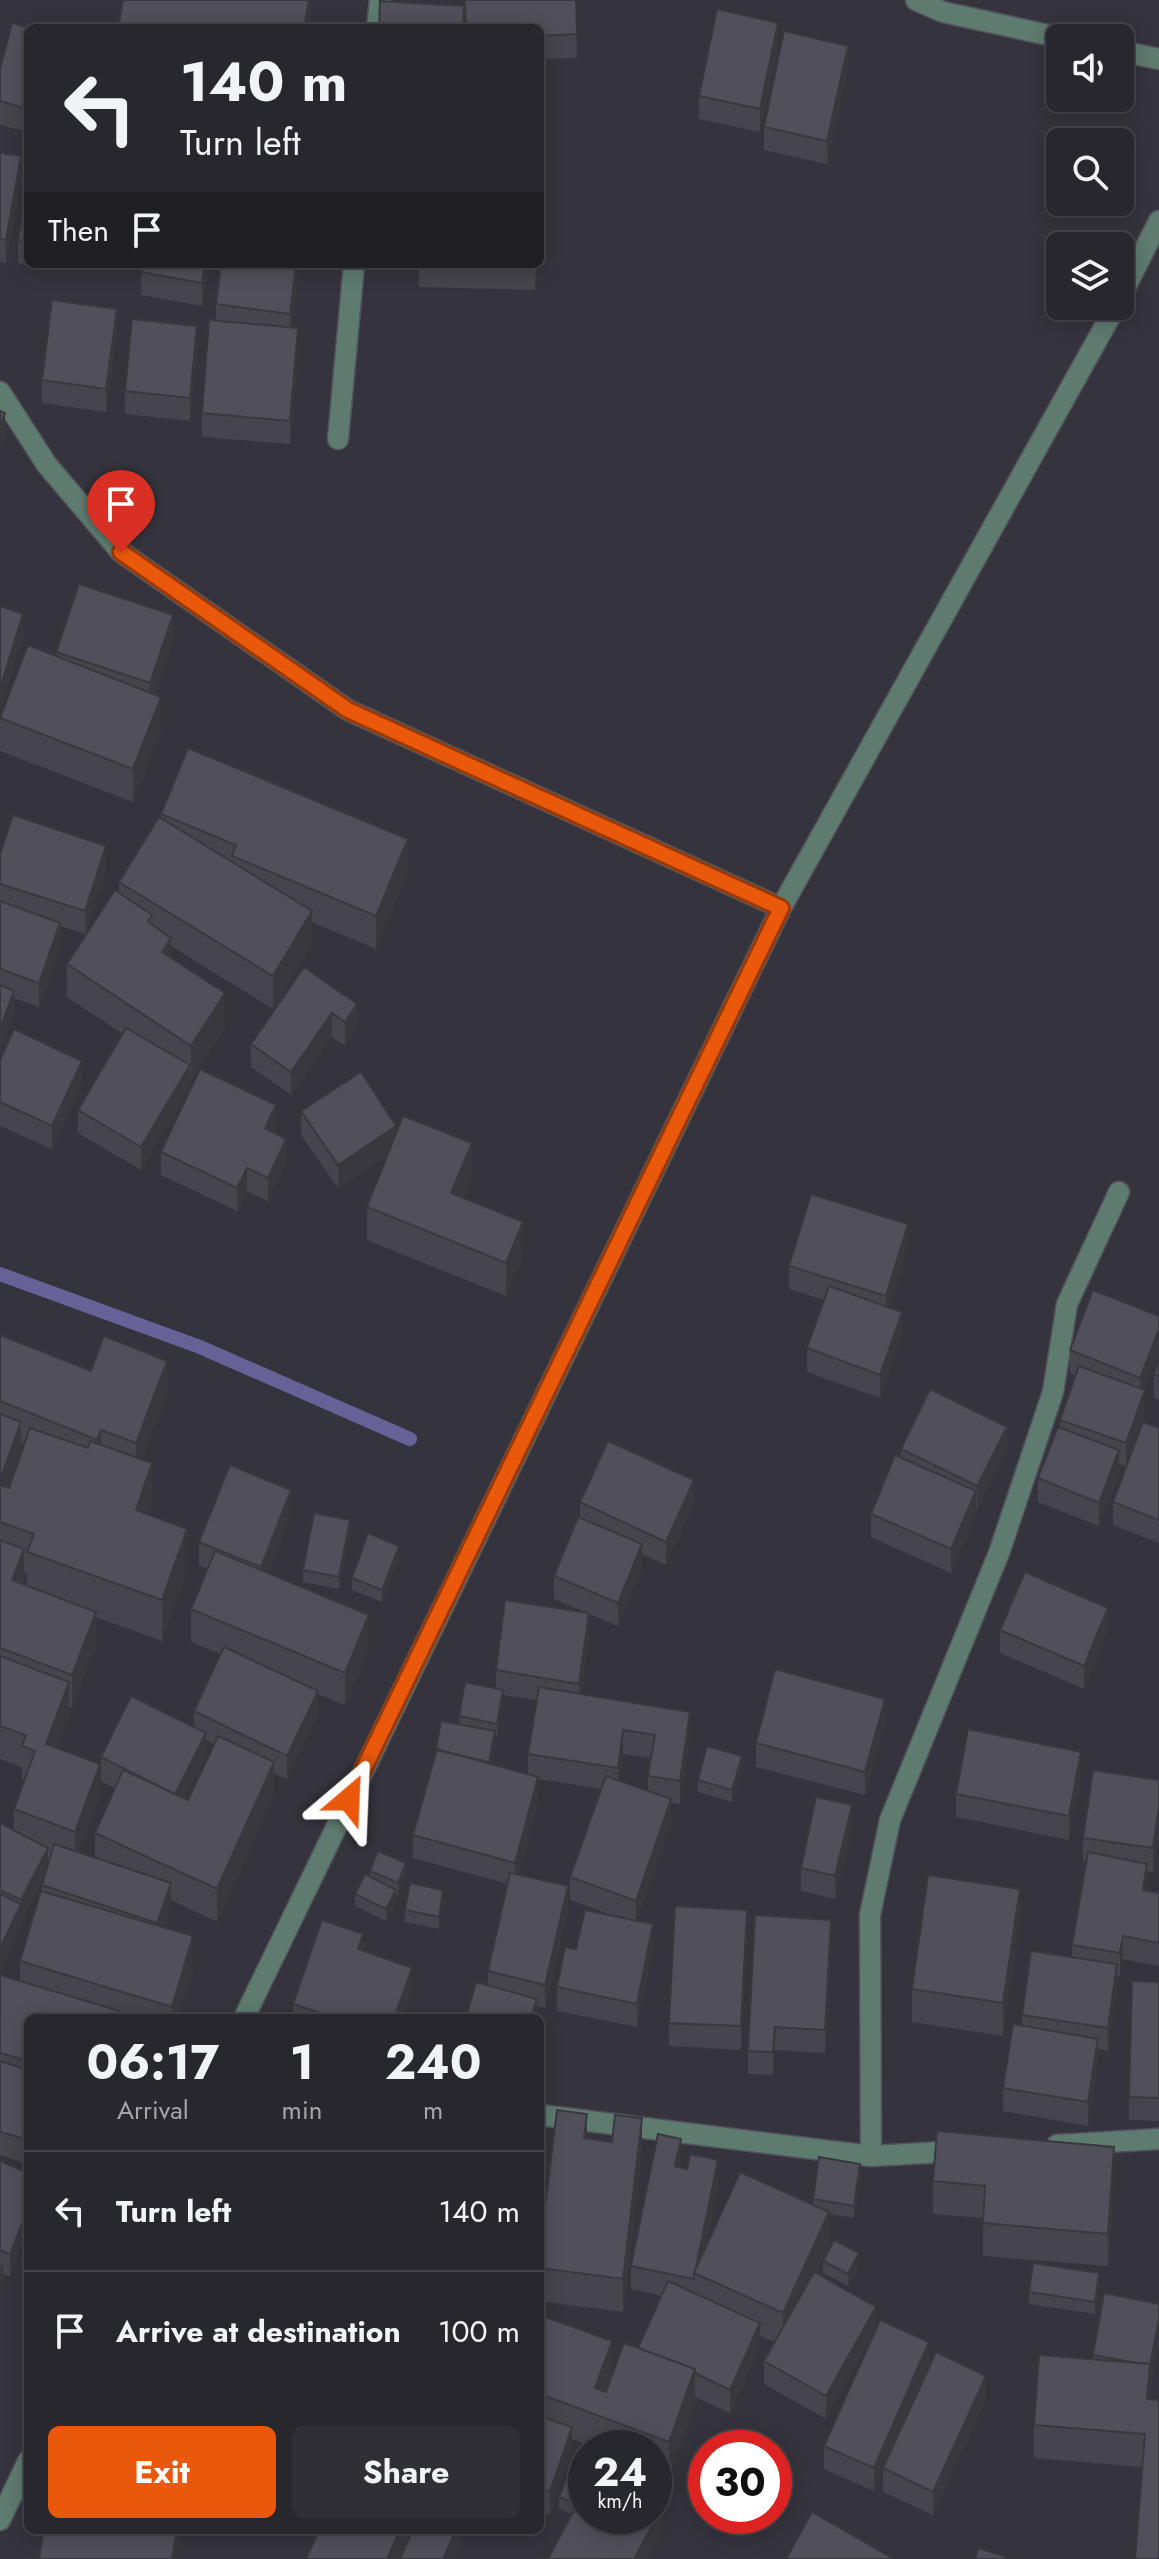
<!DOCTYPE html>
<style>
:root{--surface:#28272e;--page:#302f36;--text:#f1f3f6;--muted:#a5a5aa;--line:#44444a;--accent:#ea580c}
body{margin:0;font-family:Jost,sans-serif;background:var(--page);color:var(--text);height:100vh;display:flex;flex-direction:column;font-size:30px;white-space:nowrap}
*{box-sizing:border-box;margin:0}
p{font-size:26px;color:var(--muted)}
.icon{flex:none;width:44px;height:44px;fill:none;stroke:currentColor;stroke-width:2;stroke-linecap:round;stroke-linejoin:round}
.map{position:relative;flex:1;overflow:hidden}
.panel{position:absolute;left:24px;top:2014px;width:520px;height:520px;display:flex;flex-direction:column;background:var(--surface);border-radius:12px;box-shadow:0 4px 20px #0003,0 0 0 2px var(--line)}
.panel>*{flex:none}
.hud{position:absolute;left:24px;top:24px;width:520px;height:244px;border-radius:12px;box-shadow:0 4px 20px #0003,0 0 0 2px var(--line);background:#28272e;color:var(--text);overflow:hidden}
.tools{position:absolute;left:1046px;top:24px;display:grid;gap:16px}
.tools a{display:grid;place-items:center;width:88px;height:88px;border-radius:12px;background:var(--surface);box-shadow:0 4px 20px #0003,0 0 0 2px var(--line);font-size:40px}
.speed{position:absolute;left:568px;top:2430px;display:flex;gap:16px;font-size:40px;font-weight:700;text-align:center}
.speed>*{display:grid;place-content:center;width:104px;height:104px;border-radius:50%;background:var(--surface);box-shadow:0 4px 20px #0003,0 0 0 2px var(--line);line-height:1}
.speed small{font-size:20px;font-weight:400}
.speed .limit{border:12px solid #d22;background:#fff;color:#111}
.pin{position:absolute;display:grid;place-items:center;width:68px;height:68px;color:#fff;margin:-82px -34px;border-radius:50% 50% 50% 0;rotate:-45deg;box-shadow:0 0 8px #0007}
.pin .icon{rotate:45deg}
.me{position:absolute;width:88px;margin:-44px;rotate:26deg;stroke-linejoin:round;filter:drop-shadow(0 0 6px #0008)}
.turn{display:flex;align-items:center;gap:28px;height:168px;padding:0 24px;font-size:36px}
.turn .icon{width:104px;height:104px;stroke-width:2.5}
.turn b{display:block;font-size:56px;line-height:68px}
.then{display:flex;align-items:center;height:76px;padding:0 24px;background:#0003;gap:16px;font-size:30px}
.eta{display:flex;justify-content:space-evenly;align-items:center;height:136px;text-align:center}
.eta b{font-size:48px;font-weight:700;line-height:56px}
.action{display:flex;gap:16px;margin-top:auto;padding:16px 24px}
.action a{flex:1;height:92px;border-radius:12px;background:var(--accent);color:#fff;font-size:32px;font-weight:700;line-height:92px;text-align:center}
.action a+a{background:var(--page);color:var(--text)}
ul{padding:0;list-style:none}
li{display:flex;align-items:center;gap:24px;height:120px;padding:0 24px;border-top:2px solid var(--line)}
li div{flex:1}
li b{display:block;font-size:30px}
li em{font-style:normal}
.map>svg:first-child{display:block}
</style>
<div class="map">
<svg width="1159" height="2559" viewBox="0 0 1159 2559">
<rect width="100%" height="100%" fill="#35343d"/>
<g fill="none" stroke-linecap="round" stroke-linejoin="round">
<path stroke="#686198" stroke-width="14" d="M0,1274L200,1347L410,1439"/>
<g stroke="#53525b" stroke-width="23">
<path id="minor" d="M916,0L943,12L1062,38
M377,28L380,0
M1120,51L1159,59
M1120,298L1159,221
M0,392L47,465L121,552L348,710L781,908
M338,439L354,264
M244,2018L781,908L1116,306
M540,2115L871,2156L961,2151
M1057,2145L1159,2139
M871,2156L870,1915L890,1820L999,1553L1053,1392L1067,1304L1119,1192
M0,2520L28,2461"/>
</g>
<use href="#minor" stroke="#5e7b6f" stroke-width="20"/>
</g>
<path fill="#46454d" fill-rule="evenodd" d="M464,0H576L577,58L540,59V28H465Z
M28,28V132L0,125V69Z
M778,46L760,132L699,119V96Z
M848,69L827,164L764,150V127Z
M0,153L21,179L6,263L0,262Z
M28,189V264H49L48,269L18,263V240Z
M209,264L202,306L141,295V272Z
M299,264L291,328L298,351L290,444L202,437V413L216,321V304Z
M419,264H536L535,290L419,287Z
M117,332L106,412L42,403V380Z
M197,349L190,421L125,414V391Z
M173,639L154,695L161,730L133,802L0,751V718L56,656V652Z
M161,814L408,872L376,949L312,922V944L273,1009L171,946V958L225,1026L191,1079L190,1078V1088L141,1170L78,1133V1110L123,1034L67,997V964L119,893V882L161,819Z
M0,855L106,869L85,934L60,926V946L39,1007L14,998V1014L0,1052Z
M304,967L357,1027L345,1046L332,1037L291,1095L251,1067V1044Z
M0,1060L82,1084L52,1149L0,1126Z
M301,1111L396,1132L472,1176L463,1198L523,1255L506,1296L367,1240V1207L388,1155L338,1188L301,1135Z
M276,1128L274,1133L286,1162L268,1201L247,1191L237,1211L161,1175V1152Z
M908,1247L889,1308L902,1336L880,1398L807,1372V1348L824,1300L789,1289V1266Z
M0,1335L91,1371L167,1394L142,1459L152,1503L148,1515L187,1570L162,1641L96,1617V1645L72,1708L69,1707V1715L57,1748L100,1797L79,1853L95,1858V1833L115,1788L101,1781V1757L194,1727V1711L221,1654L191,1642V1609L208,1569L199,1565V1542L291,1514L268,1573L369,1647L345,1705L318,1694V1715L287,1779L274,1773V1795L217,1922L171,1900V1906L164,1927L193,1969L178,2018H28V2164L0,2155V1975L20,1981V1961L42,1891L43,1880L21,1923V1927L0,1971V1823L14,1830V1809L25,1780L22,1779V1767L0,1759ZM21,1442L24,1444L21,1455ZM24,1572L27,1573V1586L23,1585ZM206,1740L214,1744L188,1800L184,1799L206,1756Z
M1070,1350L1159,1353L1144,1390L1145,1413L1126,1466L1119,1464V1474L1099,1526L1038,1502V1478L1060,1427V1420L1076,1375L1070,1373Z
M1159,1358V1400L1154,1398V1375Z
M1159,1428V1543L1113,1525V1502Z
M901,1449L1007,1451L977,1510L976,1509V1514L951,1573L871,1537V1514L901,1458Z
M580,1502L694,1503L666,1565L642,1554V1567L618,1626L589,1614V1636L581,1694L690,1735L680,1804L671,1803V1823L637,1921L653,1947L637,2027L557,2011V1987L576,1949L612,1915L570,1900V1877L601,1789L538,1779V1800L518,1875L568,1910L545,2008L537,2006V2018L488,1986V1971L508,1884L413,1858V1835L459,1724V1716L496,1689V1670L585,1612L554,1599V1576L580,1517ZM503,1695L537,1700L528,1754V1774L491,1764L495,1743V1736H497L503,1702ZM623,1754L651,1758L648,1776V1791L619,1781Z
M350,1532L339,1589L303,1582V1570Z
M399,1558L382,1602L352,1590V1578Z
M1000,1630L1108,1631L1084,1689L1000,1653Z
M885,1722L865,1795L756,1767V1743Z
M742,1768L732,1802L698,1792V1780Z
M1081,1775L1069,1840L956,1817V1794Z
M1159,1780V1830L1153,1872L1147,1871L1146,1891L1159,1893V1966L1123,1959L1120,1976H1117V1988L1108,2051L1098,2049V2062L1088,2126L1003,2111V2088L1022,2026V2015L1072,1957V1945L1087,1862L1083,1861V1838Z
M852,1828L835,1899L801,1891V1868Z
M370,1871L406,1875L398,1895L396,1894V1902L386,1921L355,1906V1894L370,1877Z
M443,1902L439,1929L405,1922V1910Z
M1020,1922L1003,2036L912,2022V1989Z
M747,1933L741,2050L669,2046V2023Z
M831,1943L825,2053L775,2050L773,2075L748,2074V2051Z
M1159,1982V2121L1129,2120V2097Z
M412,1991L402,2018H293V2004Z
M587,2139L612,2142L642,2151L623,2312L540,2301V2248Z
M0,2161L28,2173L10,2277L3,2274V2285L0,2292Z
M681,2162L680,2167L718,2184L705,2249L813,2205V2199L860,2176L854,2218L829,2214V2245L816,2273L876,2329L929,2365L986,2399L933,2515L883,2492V2470L874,2491L824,2469V2446L874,2332L826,2419L764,2384V2361L775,2342L760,2336V2346L730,2413L695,2397V2402L669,2474L654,2469V2448H597L572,2439V2450L550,2515L540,2511V2315L612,2374L638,2348L662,2296L631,2289V2266Z
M1114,2180L1108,2266L983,2256V2218L933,2214V2181Z
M823,2261L859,2265L848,2286L823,2273Z
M1099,2285L1095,2314L1029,2304V2292Z
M1159,2304L1142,2467L1034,2458V2425L1093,2360V2355Z
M578,2450L586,2516L663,2529L572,2514L559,2509V2497Z"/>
<path fill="#39383f" d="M309,0H311V16L308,28H304Z
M778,23V46L760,132V109Z
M848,46V69L827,164V141Z
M21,156V179L6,263V240Z
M205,264H209L202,306V283Z
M296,264H299L290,338V314Z
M117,309V332L106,412V389Z
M197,326V349L190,421V398Z
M298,328V351L290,444V421Z
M5,413V436L0,451V428Z
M23,614V637L0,712V689Z
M173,615V639L150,706V683Z
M161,697V730L133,802V769Z
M408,839V872L376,949V916Z
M106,846V869L85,934V911Z
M312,911V944L273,1009V976Z
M60,923V946L39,1007V983Z
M171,938V970L162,952Z
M14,991V1014L0,1052V1029Z
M225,993V1026L191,1079V1046Z
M357,1004V1027L345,1046V1022Z
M332,1013V1037L291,1095V1072Z
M82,1061V1084L52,1149V1126Z
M190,1065V1088L141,1170V1147Z
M276,1105V1128L265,1152V1128Z
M396,1126V1149L338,1188V1165Z
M286,1139V1162L268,1201V1178Z
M472,1143V1176L451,1226V1193Z
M247,1168V1191L237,1211V1188Z
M523,1222V1255L506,1296V1263Z
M908,1224V1247L886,1319V1296Z
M902,1312V1336L880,1398V1375Z
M1159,1329V1353L1140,1401V1378Z
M167,1361V1394L136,1476V1443Z
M1145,1390V1413L1126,1466V1443Z
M21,1422V1462L0,1521V1480Z
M1007,1427V1451L977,1510V1486Z
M101,1430V1462L97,1472V1440Z
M1119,1450V1474L1099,1526V1503Z
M152,1463V1503L136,1551V1510Z
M694,1480V1503L666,1565V1542Z
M291,1490V1514L261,1590V1567Z
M976,1491V1514L951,1573V1549Z
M350,1520V1532L339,1589V1577Z
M187,1529V1570L162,1641V1600Z
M642,1544V1567L618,1626V1603Z
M399,1546V1558L382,1602V1590Z
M24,1549V1582L12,1613V1580Z
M1108,1608V1631L1084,1689V1666Z
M96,1612V1645L72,1708V1675Z
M589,1613V1636L579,1707V1684Z
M369,1615V1647L345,1705V1673Z
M69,1682V1715L46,1777V1744Z
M503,1690V1702L497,1736V1724Z
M318,1691V1715L287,1779V1756Z
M885,1699V1722L865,1795V1772Z
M690,1712V1735L680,1804V1781Z
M623,1730V1754L618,1792V1768Z
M495,1731V1743L489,1774V1762Z
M206,1733V1756L175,1818V1795Z
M1081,1752V1775L1069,1840V1816Z
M742,1756V1768L732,1802V1790Z
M274,1762V1795L217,1922V1889Z
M100,1764V1797L75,1865V1832Z
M538,1777V1800L515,1887V1863Z
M671,1799V1823L636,1924V1901Z
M852,1805V1828L835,1899V1876Z
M1159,1807V1830L1153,1872V1848Z
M48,1848V1871L21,1924V1900Z
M406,1863V1875L398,1895V1883Z
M1147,1864V1887L1143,1913V1890Z
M171,1883V1906L157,1946V1923Z
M568,1886V1910L545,2008V1985Z
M1020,1889V1922L1003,2036V2003Z
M396,1890V1902L386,1921V1909Z
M443,1890V1902L439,1929V1917Z
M21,1904V1927L0,1971V1948Z
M747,1910V1933L741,2050V2026Z
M831,1920V1943L825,2053V2030Z
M653,1924V1947L637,2027V2004Z
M363,1934V1957L358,1949Z
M193,1936V1969L178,2018H172V2007Z
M1123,1936V1959L1120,1976V1953Z
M1117,1964V1988L1108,2051V2028Z
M412,1968V1991L402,2018H394Z
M537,1999V2018H531Z
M775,2027V2050L773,2075V2052Z
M1098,2039V2062L1088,2126V2102Z
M587,2114V2147L584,2138Z
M642,2118V2151L623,2312V2279Z
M681,2139V2162L675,2190V2166Z
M1114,2147V2180L1108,2266V2234Z
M718,2160V2184L700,2275L695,2273Z
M860,2164V2176L854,2218V2206Z
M28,2208V2231L10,2277V2254Z
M829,2212V2245L783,2346V2313Z
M859,2253V2265L848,2286V2274Z
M3,2262V2285L0,2292V2269Z
M1099,2273V2285L1095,2314V2302Z
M876,2307V2330L826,2419V2396Z
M1159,2319V2342L1150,2389V2366Z
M760,2323V2346L730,2413V2390Z
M612,2341V2374L597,2415L595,2388Z
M929,2342V2365L874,2491V2468Z
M1150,2364V2397L1147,2432V2399Z
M695,2369V2402L669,2474V2442Z
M986,2376V2399L933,2515V2492Z
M572,2427V2450L550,2515V2492Z
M663,2506V2529L647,2559H634Z
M177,2530H179V2540L176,2559H172Z
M400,2530H411V2538L401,2559H387Z
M456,2530H466L453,2559H443Z"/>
<path fill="#51505a" stroke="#39383f" stroke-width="2" d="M123,0H309L304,28H118Z
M465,0H576L577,34L540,36V28H466Z
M380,1L464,6L463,28H379Z
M717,9L778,23L760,109L699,96Z
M12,23L29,28L28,109L0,101V69Z
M784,31L848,46L827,141L764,127Z
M0,153L21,156L6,240L0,239Z
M28,189V242L18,240Z
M143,264H205L202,283L141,272Z
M221,264H296L290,314L216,304Z
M429,264H535V267Z
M52,300L117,309L106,389L42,380Z
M132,319L197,326L190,398L125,391Z
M209,320L298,328L290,421L202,413Z
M0,411L5,413L0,428Z
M79,584L173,615L150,683L56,652Z
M0,606L23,614L0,689Z
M28,645L161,697L133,769L0,718Z
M188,748L408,839L376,916L232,856L236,845L161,814Z
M13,815L106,846L85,911L0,884V855Z
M159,817L312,911L273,976L119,882Z
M115,890L152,915L148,922L171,938L162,952L225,993L191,1046L67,964Z
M0,901L60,923L39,983L0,969Z
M304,967L357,1004L345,1022L332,1013L291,1072L251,1044Z
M0,985L14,991L0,1029Z
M126,1028L190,1065L141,1147L78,1110Z
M14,1029L82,1061L52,1126L0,1102V1060Z
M200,1069L276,1105L265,1128L286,1139L268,1178L247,1168L237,1188L161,1152Z
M361,1072L396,1126L338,1165L301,1111Z
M403,1116L472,1143L451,1193L523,1222L506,1263L367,1207Z
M811,1194L908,1224L886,1296L789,1266Z
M829,1286L902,1312L880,1375L807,1348Z
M1093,1290L1159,1316V1329L1140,1378L1070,1350Z
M0,1335L91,1371L104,1336L167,1361L136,1443L101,1430L97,1440L0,1401Z
M1159,1358V1376L1154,1375Z
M1079,1366L1145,1390L1126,1443L1060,1420Z
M930,1389L1007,1427L977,1486L901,1449Z
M0,1414L21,1422L0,1480Z
M1143,1422L1159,1428V1520L1113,1502Z
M1058,1427L1119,1450L1099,1503L1038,1478Z
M30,1428L88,1448L90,1441L152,1463L136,1510L187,1529L162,1600L27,1552L34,1534L0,1522V1485L9,1488Z
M608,1441L694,1480L666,1542L580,1502Z
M895,1455L976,1491L951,1549L871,1514Z
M230,1465L291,1490L261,1567L199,1542Z
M314,1513L350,1520L339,1577L303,1570Z
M578,1517L642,1544L618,1603L554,1576Z
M368,1533L399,1546L382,1590L352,1578Z
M0,1540L24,1549L12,1580L96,1612L72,1675L0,1648Z
M215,1551L369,1615L345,1673L191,1609Z
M1025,1572L1108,1608L1084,1666L1000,1630Z
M505,1600L589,1613L579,1684L496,1670Z
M224,1647L318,1691L287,1756L194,1711Z
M0,1656L69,1682L46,1744L100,1764L75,1832L14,1809L35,1751L22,1746L26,1735L0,1726Z
M775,1669L885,1699L865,1772L756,1743Z
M465,1682L503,1690L497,1724L459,1716Z
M539,1687L690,1712L680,1781L648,1776L655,1735L623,1730L618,1768L528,1754Z
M131,1696L206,1733L175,1794L101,1757Z
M441,1721L495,1731L489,1762L436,1750Z
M968,1729L1081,1752L1069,1816L956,1794Z
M218,1736L274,1762L217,1889L95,1833L123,1770L188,1800Z
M707,1746L742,1756L732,1790L698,1780Z
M437,1749L538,1777L515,1863L413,1835Z
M1093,1770L1159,1780V1807L1153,1848L1083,1838Z
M606,1776L671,1799L636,1901L570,1877Z
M816,1797L852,1805L835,1876L801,1868Z
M0,1823L48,1848L21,1900L0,1890Z
M54,1844L171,1883L157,1923L42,1885Z
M378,1851L406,1863L398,1883L370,1871Z
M1088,1852L1147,1864L1143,1890L1159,1893V1943L1123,1936L1120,1953L1072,1945Z
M510,1873L568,1886L545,1985L488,1971Z
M365,1874L396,1890L386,1909L355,1894Z
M928,1875L1020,1889L1003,2003L912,1989Z
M410,1883L443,1890L439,1917L405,1910Z
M41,1891L193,1936L172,2007L20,1961Z
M0,1894L21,1904L0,1948Z
M675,1906L747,1910L741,2026L669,2023Z
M585,1910L653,1924L637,2004L557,1987L565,1947L576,1949Z
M755,1915L831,1920L825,2030L775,2027L773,2052L748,2051Z
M322,1920L363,1934L358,1949L412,1968L394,2018H322L323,2014L293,2004Z
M1031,1951L1117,1964L1108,2028L1022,2015Z
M0,1975L119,2011L117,2018H28V2061L0,2053Z
M1132,1981L1159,1982V2098L1129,2097Z
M476,1982L537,1999L531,2018H466Z
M1013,2024L1098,2039L1088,2102L1003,2088Z
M0,2061L28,2070V2140L0,2132Z
M557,2110L587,2114L584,2138L612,2142L615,2115L642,2118L623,2279L540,2268V2248Z
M937,2131L1114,2147L1108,2234L983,2223L985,2186L933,2181Z
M658,2134L681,2139L675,2166L687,2169L690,2154L718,2160L696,2267L694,2273V2279L631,2266Z
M819,2157L860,2164L854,2206L813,2199Z
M0,2161L28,2173V2208L10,2254L0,2250Z
M740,2172L829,2212L783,2313L694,2273Z
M834,2240L859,2253L848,2274L823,2261Z
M1033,2263L1099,2273L1095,2302L1029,2292Z
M814,2272L876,2307L826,2396L764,2361Z
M668,2281L760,2323L730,2390L695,2373V2369L638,2348Z
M1104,2293L1159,2304V2319L1150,2366V2364L1136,2363L1093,2355Z
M540,2315L612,2341L595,2388L606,2392L624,2343L695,2369L669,2442L540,2394Z
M880,2320L929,2342L874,2468L824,2446Z
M936,2352L986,2376L933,2492L883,2468Z
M1039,2355L1150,2364L1147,2399L1159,2400V2559H1135L1145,2434L1034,2425Z
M540,2416L572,2427L550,2492L540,2488Z
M578,2450L586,2454V2482L577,2504L559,2497Z
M586,2488V2516H654V2501L663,2506L634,2559H548Z
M812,2512L894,2559H786Z
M44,2530H177L172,2559H39Z
M319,2530H400L387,2559H306Z
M413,2530H456L443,2559H400Z
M978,2548L1013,2559H975Z"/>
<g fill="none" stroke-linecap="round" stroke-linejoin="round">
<g stroke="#983908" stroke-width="20">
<path id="route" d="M121,552L348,710L781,908L349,1799"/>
</g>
<use href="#route" stroke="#ea580c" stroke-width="14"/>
</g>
</svg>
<div class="tools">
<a><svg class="icon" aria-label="sound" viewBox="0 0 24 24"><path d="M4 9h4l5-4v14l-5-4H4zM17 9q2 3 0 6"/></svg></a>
<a><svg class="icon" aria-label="search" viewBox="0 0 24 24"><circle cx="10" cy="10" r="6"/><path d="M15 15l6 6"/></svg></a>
<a><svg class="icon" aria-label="layers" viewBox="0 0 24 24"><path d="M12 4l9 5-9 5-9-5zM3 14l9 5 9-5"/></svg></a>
</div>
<div class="speed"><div>24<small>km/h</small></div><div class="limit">30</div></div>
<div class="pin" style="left:121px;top:552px;background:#d93025"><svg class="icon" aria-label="arrive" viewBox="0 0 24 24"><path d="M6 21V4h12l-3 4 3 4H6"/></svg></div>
<svg class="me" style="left:349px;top:1799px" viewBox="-20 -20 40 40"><path d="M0-17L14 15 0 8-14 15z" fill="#ea580c" stroke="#fff" stroke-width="4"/></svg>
<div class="hud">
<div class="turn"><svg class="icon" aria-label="left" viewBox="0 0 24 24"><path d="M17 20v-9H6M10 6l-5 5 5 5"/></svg><div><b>140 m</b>Turn left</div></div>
<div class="then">Then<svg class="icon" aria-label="arrive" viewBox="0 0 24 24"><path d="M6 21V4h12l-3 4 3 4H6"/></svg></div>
</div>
<section class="panel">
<div class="eta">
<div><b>06:17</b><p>Arrival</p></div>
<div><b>1</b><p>min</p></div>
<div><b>240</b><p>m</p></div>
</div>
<ul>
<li><svg class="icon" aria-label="left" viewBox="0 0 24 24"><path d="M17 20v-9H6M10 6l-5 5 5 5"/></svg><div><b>Turn left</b></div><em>140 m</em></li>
<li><svg class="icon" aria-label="arrive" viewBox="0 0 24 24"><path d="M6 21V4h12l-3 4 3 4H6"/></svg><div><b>Arrive at destination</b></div><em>100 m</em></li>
</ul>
<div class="action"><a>Exit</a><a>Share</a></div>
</section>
</div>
